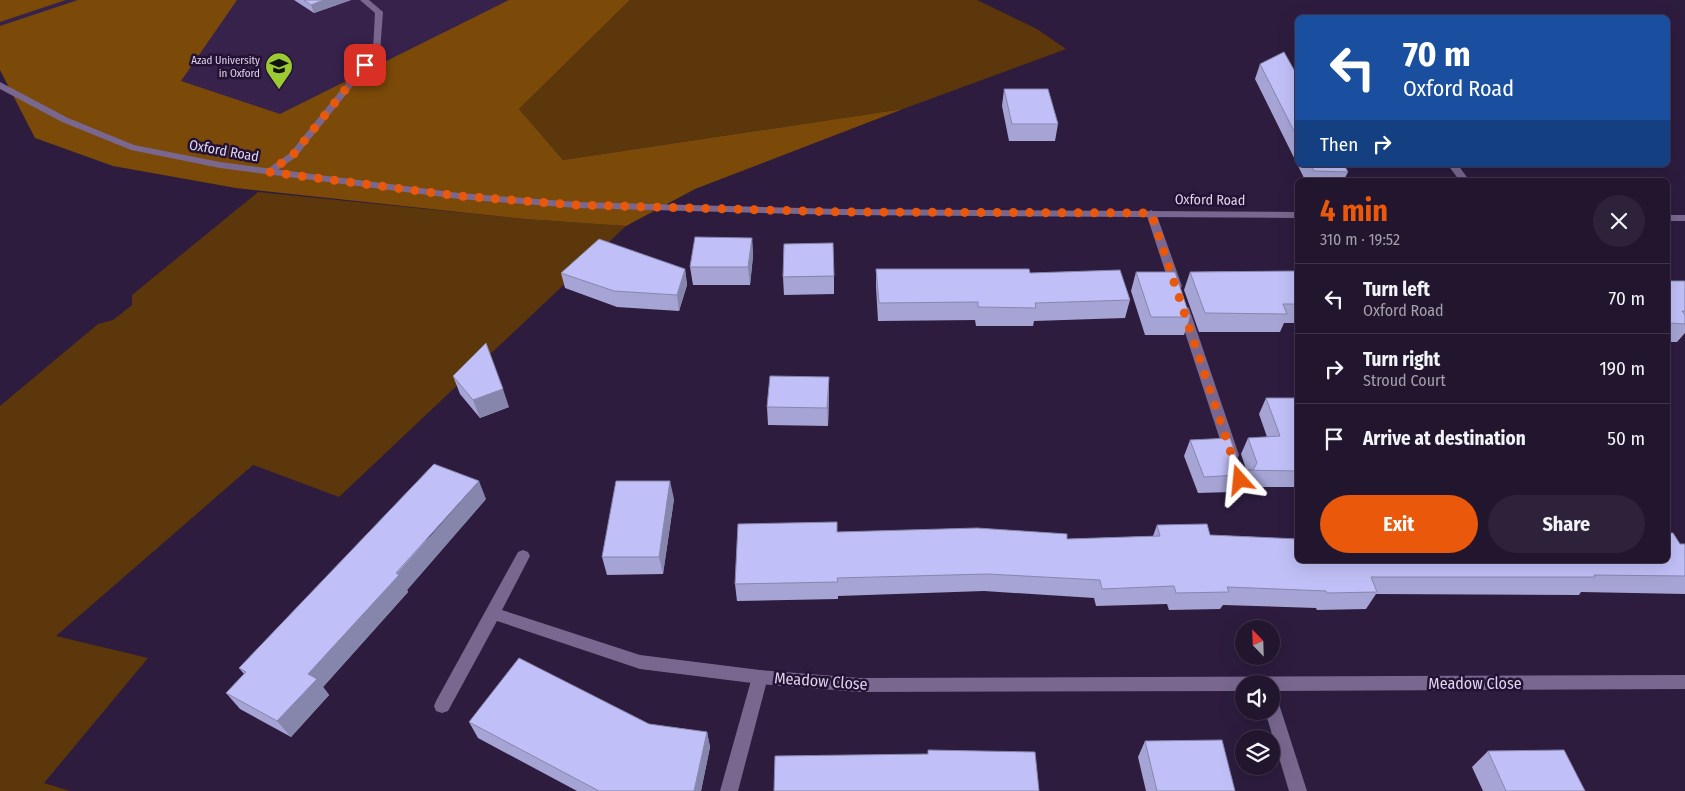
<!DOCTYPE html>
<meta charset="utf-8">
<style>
:root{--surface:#22152e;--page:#2e223a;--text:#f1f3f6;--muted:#a29faa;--line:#3f344a;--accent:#ea580c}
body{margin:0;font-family:"Fira Sans Condensed",sans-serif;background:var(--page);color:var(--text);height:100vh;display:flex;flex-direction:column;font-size:19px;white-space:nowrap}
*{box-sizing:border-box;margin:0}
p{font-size:16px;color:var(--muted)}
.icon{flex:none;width:28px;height:28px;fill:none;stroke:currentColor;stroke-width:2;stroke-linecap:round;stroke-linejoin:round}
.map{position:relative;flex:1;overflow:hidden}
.drawer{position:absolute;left:1295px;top:178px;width:375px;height:385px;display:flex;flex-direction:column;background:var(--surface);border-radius:8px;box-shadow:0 5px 20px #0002,0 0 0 1px var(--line)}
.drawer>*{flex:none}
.hud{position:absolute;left:1295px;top:15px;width:375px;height:152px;border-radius:8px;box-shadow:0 5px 20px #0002,0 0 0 1px var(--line);background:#1a4fa0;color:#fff;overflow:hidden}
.needle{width:32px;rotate:337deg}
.controls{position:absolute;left:1235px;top:620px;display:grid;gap:10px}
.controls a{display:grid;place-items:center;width:45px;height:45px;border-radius:50%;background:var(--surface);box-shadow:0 5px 20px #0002,0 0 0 1px var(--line);font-size:25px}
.pin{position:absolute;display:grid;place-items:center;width:42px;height:42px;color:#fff;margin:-21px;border-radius:10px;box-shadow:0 2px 8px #0006}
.me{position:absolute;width:55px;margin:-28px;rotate:342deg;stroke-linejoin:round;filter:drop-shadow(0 0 4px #0008)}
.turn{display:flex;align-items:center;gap:18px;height:105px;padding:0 25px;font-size:22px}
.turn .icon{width:65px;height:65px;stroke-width:2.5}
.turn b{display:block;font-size:35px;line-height:42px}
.then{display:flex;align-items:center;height:48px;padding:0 25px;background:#0003;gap:10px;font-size:19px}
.round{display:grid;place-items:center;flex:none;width:52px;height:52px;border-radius:26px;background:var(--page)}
.overview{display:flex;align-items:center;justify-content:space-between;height:85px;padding:0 25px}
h1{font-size:30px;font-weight:700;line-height:38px;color:var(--accent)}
.action{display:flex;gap:10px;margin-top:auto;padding:10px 25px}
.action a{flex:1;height:58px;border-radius:30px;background:var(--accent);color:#fff;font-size:20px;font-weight:700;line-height:58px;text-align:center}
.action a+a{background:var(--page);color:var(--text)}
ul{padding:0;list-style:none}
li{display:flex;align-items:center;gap:15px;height:70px;padding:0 25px;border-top:1px solid var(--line)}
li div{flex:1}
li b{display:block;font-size:19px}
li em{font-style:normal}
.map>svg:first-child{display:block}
</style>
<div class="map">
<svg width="1685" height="791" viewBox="0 0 1685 791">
<rect width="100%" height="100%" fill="#2d1c3e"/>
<path fill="#37224b" d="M66,0H586L433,171L0,59V22Z"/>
<path fill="#5b370b" d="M630,0H977L1037,29L1066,49L903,109L563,160L519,109Z
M258,192L525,219L626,226L339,497L253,465L56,636L148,658L44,783L70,791H0V406L98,324L113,320L132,305V295Z"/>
<path fill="#7b4a09" d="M0,0H66L0,22Z
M78,0H237L181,81L280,114L509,0H630L519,109L563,160L903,109L695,189L626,226L525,219L236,188L113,166L35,138L0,70V26Z"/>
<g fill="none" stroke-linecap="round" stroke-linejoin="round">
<path fill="#79678f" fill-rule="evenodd" d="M360,0H369L383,12L380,52L296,157L272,174H266V170L290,153L373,50L375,13Z
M1448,165H1458L1469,180H1459Z
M1151,210L1156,213L1182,286L1180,289L1176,290L1170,286L1146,213Z
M1183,304L1189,308L1239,455L1237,459H1227L1225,455L1177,308Z
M760,670L766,672L768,677L738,791H720L752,677L754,672Z"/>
<path fill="#79678f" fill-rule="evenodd" d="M523,550L528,552L530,556L502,610L640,655L760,670L860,678L1685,675V689L1271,691V684H1244V691L860,692L760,684L640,669L497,621L448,711L442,713L436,711L434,706L436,701L518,552Z
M1271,697L1277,699L1279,704L1307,791H1289L1265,711H1271Z"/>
<path fill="#79678f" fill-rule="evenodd" d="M0,82L68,118L134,145L220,162L459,193L576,202L841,209L1298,212V218L841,215L576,208L459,199L220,168L131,150L62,122L0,89Z
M1668,215H1685V221H1668Z"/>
</g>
<path fill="#a5a4d4" d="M294,0H351L314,13Z
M1260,64L1298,77V165H1344L1348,172L1344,180H1305L1255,79Z
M1004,89L1058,124L1055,141H1009L1002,106Z
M752,238L753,256L750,285H693L690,267Z
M685,269L687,285L679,311L617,307L565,288L561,273Z
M876,269L1030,273L1130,300L1125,318L1034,321L1033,326H976L975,320L878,321L876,287Z
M1298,271V323H1284L1280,332H1199L1184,290L1190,272Z
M1136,272L1190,317L1184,335H1145L1131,291Z
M834,276V294L784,295L783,277Z
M1668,281H1685V333L1677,342H1668Z
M453,376L509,407L480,418L460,394Z
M829,377V395L828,426L768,425L767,407Z
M1266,398H1298V487H1233L1231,492L1198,493L1184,456L1190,440L1241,469H1246L1241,454L1248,438L1267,437L1259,414Z
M486,499L407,590L408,592L323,687L329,695L291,737L240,709L226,693L244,674L239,668Z
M674,499L663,574L607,575L602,557Z
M1157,525L1210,535L1298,539L1685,544V594L1581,592L1579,595L1376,594L1366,609L1317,610L1316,608L1223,605L1220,609L1169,610L1167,604L1096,606L1094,598L984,591L838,596V599L737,601L735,584L837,532L1067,539L1153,536Z
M469,722L649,724L707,732L710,747L701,791H577L478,738Z
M1145,741L1235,791H1146L1138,757Z
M1488,751L1585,791H1483L1472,767Z"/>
<path fill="#8686ad" d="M324,0H351L314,13L311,5Z
M752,238L753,256L750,285L748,267Z
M685,269L687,285L679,311L677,295Z
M829,377V395L828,426L827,408Z
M503,389L509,407L480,418L473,400Z
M479,481L486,499L407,590L408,592L323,687L329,695L291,737L277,721L308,674Z
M670,481L674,499L663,574L659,557Z
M707,732L710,747L701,791H694Z"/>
<path fill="#c0bff7" stroke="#8686ad" d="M304,0H324L311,5Z
M1284,52L1298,77V139L1260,64Z
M1004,89H1048L1058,124H1012Z
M1311,165H1344L1348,172L1314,171Z
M695,237L752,238L748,267H690Z
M599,239L685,269L677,295L614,291L561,273Z
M833,243L834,276L783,277L784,244Z
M876,269H1029L1030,273L1120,270L1130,300L1035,303L1036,308L978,307V302L879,303Z
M1298,271V304H1283L1287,314L1205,313L1190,272Z
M1136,272H1175L1190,317H1151Z
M1668,281H1685V311H1682L1685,315V324L1668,323Z
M486,343L503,389L473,400L453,376Z
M770,376L829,377L827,408L767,407Z
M1266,398H1298V471L1236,470L1238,475L1204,477L1190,440L1230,438L1241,469L1253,470L1257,463L1248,438L1280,436Z
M434,464L479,481L396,573L399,575L308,674L317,679L277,721L226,693L246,672L239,668Z
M616,481H670L659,557H602Z
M837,522V532L977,528L1067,534V539L1160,536L1157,525L1207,524L1210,535L1298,539V560H1668V533H1673L1680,544H1685V576L1594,575L1595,577H1371L1377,592L1327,593L1326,591L1227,587L1229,592L1176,593L1174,586L1102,589L1100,580L987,574L837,578L838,582L735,584L738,524Z
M519,658L649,724L707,732L694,791H599L469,722Z
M1222,740L1235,791H1157L1145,741Z
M928,750L1035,752L1039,791H774L775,756L928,754Z
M1564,750L1585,791H1506L1488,751Z"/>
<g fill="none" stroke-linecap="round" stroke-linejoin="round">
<path stroke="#ea580c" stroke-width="9" stroke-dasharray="0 16.2" d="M365,65L293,155L269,172L459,196L576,205L841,212L1151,213L1240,480"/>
</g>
<defs>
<g id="university-pin" transform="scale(1.4375)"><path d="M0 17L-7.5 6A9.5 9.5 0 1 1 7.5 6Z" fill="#9cca31" stroke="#231234"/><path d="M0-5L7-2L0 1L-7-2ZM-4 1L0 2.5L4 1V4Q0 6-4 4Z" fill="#111"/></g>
</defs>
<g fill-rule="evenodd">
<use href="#university-pin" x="279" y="66"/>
</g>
<g text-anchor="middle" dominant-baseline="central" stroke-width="5" stroke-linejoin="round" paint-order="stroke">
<g font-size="11" fill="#dfd5ec" stroke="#231234" text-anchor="end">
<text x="260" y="60">Azad University<tspan x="260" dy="13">in Oxford</tspan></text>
</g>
<g font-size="14" fill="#dfd5ec" stroke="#231234">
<text transform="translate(224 151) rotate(10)">Oxford Road</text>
<text transform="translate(1210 200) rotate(1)">Oxford Road</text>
</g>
<g font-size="16" fill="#dfd5ec" stroke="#231234">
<text transform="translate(821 681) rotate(4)">Meadow Close</text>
<text x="1475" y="683">Meadow Close</text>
</g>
</g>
</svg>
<div class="controls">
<a><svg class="needle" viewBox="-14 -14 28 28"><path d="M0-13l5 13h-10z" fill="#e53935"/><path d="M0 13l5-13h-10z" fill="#a29faa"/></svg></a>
<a><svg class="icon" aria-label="sound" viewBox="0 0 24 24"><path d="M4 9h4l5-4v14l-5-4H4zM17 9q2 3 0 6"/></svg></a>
<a><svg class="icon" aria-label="layers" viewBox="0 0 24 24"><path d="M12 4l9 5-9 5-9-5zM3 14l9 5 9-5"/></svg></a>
</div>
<div class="pin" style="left:365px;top:65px;background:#d93025"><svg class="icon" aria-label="arrive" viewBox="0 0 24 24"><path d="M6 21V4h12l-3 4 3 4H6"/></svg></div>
<svg class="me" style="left:1240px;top:480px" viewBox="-20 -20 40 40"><path d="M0-17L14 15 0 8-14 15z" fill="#ea580c" stroke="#fff" stroke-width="4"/></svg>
<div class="hud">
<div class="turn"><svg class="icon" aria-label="left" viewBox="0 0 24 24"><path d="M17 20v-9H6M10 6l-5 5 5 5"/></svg><div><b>70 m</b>Oxford Road</div></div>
<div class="then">Then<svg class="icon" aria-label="right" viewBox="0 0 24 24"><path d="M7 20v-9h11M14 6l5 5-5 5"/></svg></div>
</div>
<section class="drawer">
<div class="overview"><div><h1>4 min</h1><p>310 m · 19:52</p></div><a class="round"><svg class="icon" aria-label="close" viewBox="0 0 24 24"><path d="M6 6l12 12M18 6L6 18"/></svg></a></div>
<ul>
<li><svg class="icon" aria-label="left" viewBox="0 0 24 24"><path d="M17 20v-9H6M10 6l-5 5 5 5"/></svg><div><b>Turn left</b><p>Oxford Road</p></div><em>70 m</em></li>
<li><svg class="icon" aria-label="right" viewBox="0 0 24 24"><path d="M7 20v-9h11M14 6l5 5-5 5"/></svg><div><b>Turn right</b><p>Stroud Court</p></div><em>190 m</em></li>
<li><svg class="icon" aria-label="arrive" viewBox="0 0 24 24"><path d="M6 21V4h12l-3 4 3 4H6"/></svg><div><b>Arrive at destination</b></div><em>50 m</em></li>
</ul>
<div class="action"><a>Exit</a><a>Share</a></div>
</section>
</div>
